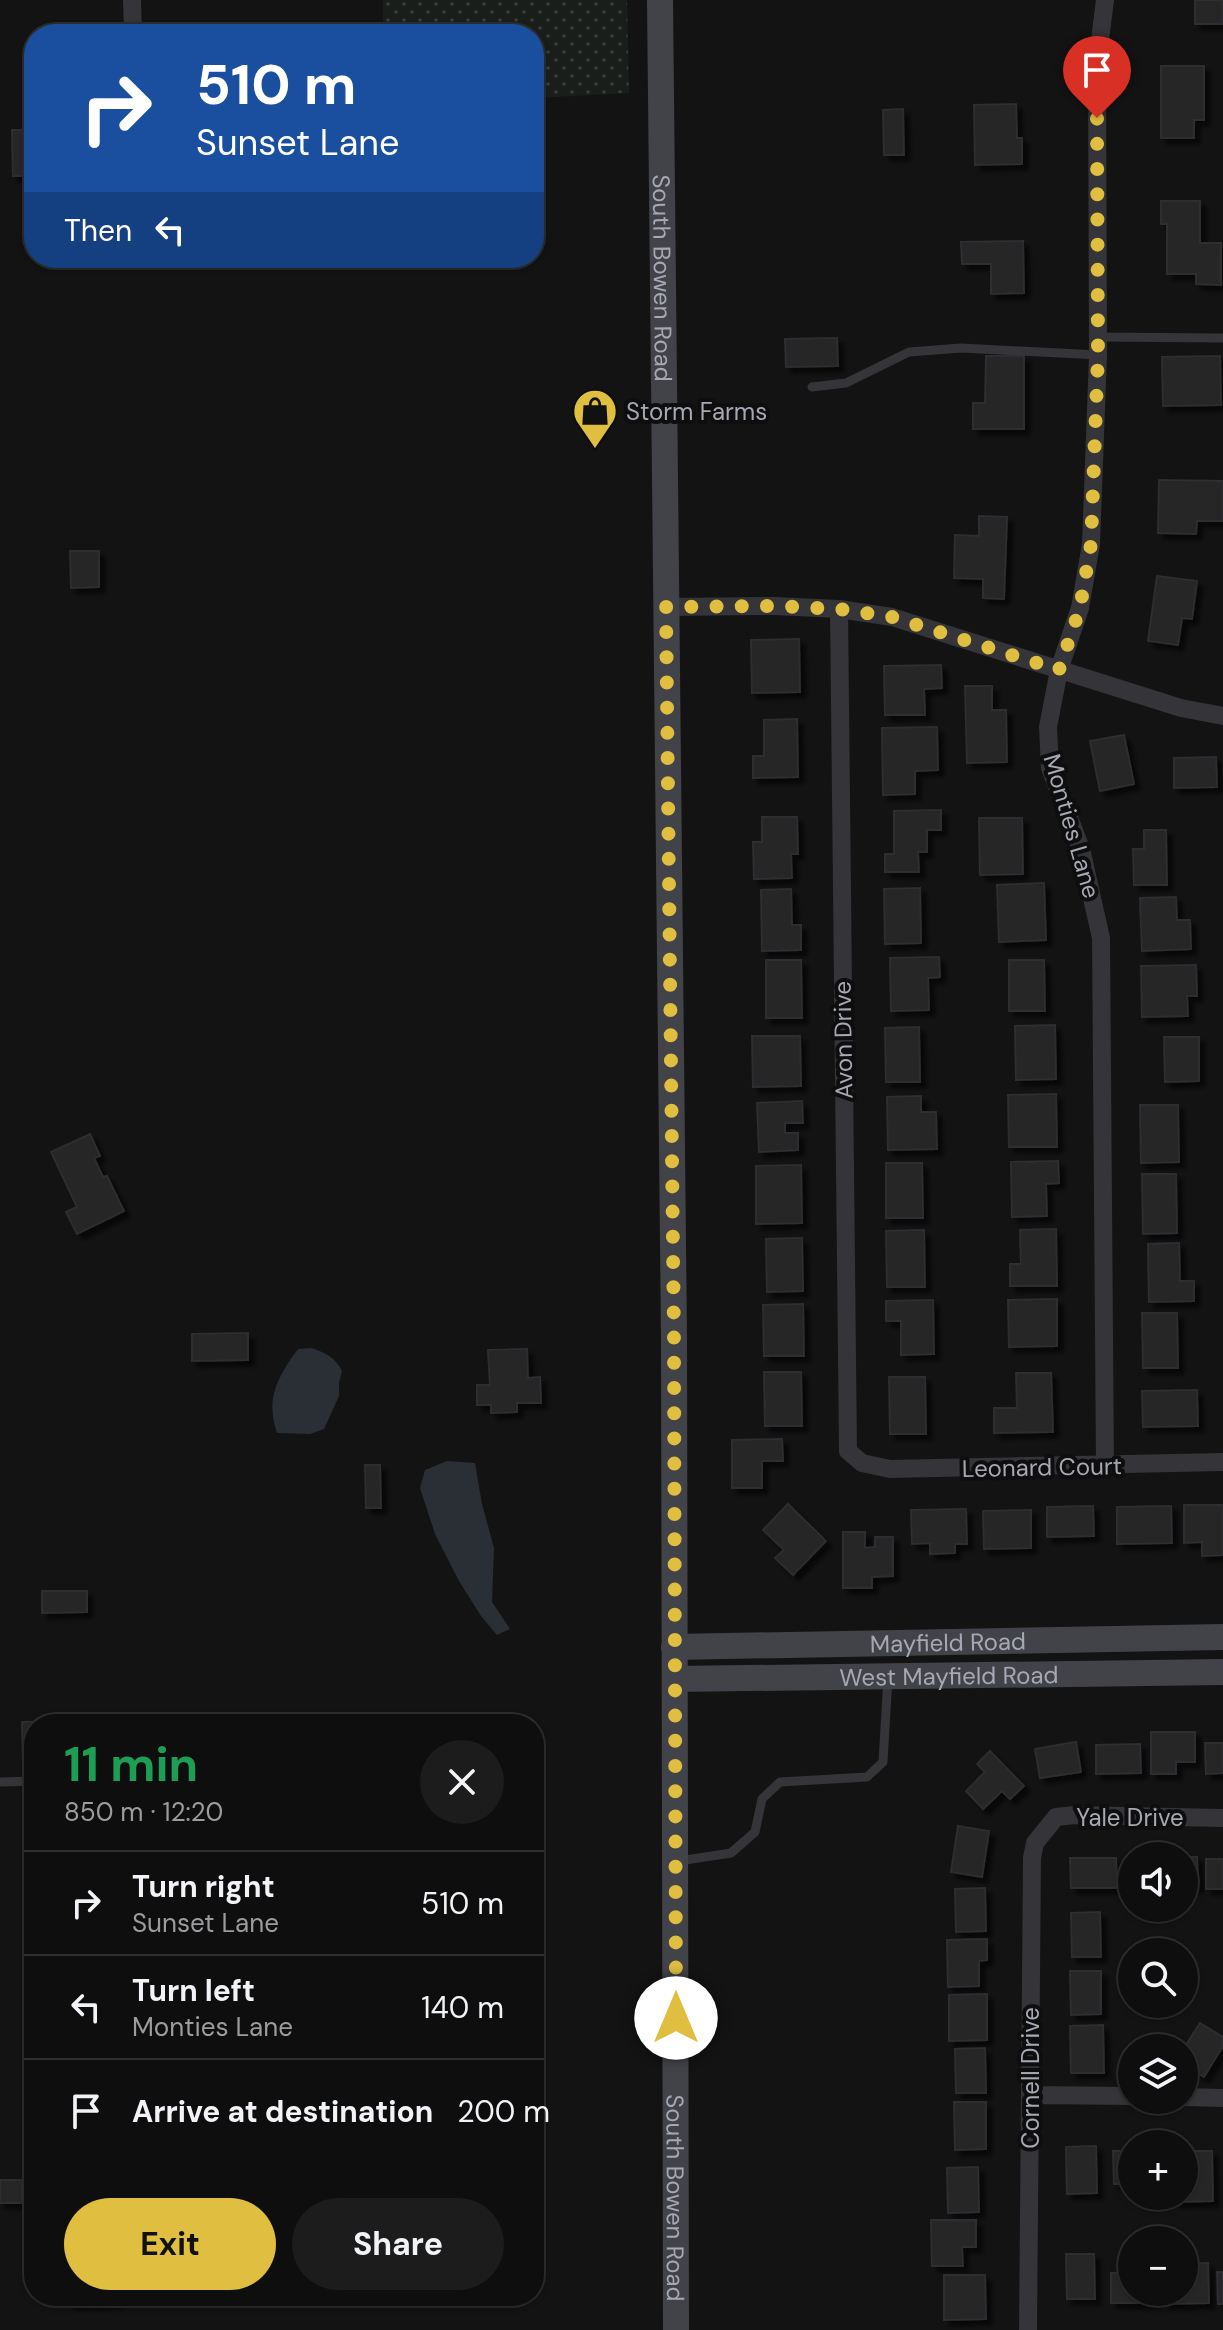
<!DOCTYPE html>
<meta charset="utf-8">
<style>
:root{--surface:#0e0e0f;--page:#1c1c1d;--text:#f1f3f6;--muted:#9b9c9e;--line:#2e2e2f;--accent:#dfbe40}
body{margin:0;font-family:"DM Sans",sans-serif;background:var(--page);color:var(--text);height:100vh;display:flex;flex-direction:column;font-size:30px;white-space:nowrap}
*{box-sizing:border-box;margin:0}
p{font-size:26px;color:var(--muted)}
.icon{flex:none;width:44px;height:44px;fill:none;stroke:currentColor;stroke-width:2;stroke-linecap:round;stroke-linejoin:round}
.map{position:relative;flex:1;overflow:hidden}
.drawer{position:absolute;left:24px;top:1714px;width:520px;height:592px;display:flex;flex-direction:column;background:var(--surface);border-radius:32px;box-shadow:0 2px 6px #0004,0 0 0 2px var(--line)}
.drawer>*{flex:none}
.top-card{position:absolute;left:24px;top:24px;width:520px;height:244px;border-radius:32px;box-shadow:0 2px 6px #0004,0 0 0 2px var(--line);background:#1a4fa0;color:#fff;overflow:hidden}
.tools{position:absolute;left:1118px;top:1842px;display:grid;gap:16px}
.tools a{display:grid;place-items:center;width:80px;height:80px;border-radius:50%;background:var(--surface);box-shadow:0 2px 6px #0004,0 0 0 2px var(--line);font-size:40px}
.pin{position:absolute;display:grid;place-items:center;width:68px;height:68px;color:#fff;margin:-82px -34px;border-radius:50% 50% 50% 0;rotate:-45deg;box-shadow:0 0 8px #0007}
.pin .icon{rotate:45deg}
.me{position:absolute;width:88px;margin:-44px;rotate:0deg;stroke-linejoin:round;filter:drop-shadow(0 0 6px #0008)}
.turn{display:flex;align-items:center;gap:28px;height:168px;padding:0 40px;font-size:36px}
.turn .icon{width:104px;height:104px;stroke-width:2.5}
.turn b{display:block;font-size:56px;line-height:68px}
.then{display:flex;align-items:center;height:76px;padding:0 40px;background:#0003;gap:16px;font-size:30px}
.round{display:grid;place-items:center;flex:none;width:84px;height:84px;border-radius:42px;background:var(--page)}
.overview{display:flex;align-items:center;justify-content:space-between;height:136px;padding:0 40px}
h1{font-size:48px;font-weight:700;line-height:60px;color:#1e9e55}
.cta{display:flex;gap:16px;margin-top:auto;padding:16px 40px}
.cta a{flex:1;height:92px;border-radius:48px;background:var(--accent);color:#111;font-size:32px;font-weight:700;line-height:92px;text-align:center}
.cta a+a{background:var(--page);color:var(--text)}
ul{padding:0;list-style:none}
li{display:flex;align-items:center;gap:24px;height:104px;padding:0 40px;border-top:2px solid var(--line)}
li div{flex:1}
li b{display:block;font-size:30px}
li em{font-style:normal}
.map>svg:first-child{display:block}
</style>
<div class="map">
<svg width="1223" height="2330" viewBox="0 0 1223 2330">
<defs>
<pattern id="green-dots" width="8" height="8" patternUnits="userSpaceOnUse" patternTransform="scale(2)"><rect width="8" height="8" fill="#191e1b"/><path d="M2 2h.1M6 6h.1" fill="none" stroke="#373c3a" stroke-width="1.8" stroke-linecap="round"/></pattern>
<filter id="shadow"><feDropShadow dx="5.5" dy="5.5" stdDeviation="2" flood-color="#0009"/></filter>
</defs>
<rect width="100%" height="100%" fill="#131314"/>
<path fill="url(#green-dots)" d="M383,0H627L629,93L534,98V34H383Z"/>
<path fill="#2a2f36" d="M311,1348C326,1353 335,1357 342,1371L339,1383V1396L324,1429L310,1434L277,1433C265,1398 278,1377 298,1349Z
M447,1461L475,1463L482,1504L494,1548L492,1602L510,1629L497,1635L481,1616L459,1581L435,1534L420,1488L425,1470Z"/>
<path fill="#262628" stroke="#2d2d30" stroke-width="2" filter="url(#shadow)" d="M1195,0H1223V24H1195Z
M1161,66H1204V120H1194V138H1161Z
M1016,104L1017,138H1022V164L975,165L974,105Z
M903,109L904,155H884L883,110Z
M12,130H34V176H13Z
M1161,201H1200V243H1221V285L1196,284V274H1167V224H1161Z
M1023,241L1024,293L991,294V264H962L961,242Z
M837,338L838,366L786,367L785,339Z
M986,356H1024V429H973V403H985Z
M1220,356L1221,405L1163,406L1162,357Z
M1159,480L1223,481V521H1197L1196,534L1158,533Z
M979,516L1007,517L1004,599L983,598V579L954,578L955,535L979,536Z
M70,551H99V587L71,588Z
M1157,576L1197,581L1192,619L1182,618L1178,645L1148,641Z
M799,639L800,692L752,693L751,640Z
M941,665L942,688L924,689L925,715H885L884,666Z
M965,686H992V710H1006L1007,762L967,763Z
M797,719L798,777L753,778V756H764V720Z
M937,727L938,770L915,771V794L883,795L882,728Z
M1124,735L1134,784L1100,791L1090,741Z
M1216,757L1217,787L1174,788V758Z
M941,810V830H927V852H918L919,872H885V854H894V811Z
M762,817H797L798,854H791L792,878L754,879L753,842H762Z
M979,818H1022L1023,874L980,875Z
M1144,830H1166L1167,885H1134L1133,849H1144Z
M1044,883L1046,940L999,942L997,885Z
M920,888L921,943L885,944L884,889Z
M791,889L792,925H801V950L762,951L761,890Z
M1176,897L1177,920H1190L1191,949L1142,951L1140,898Z
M939,957L940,977L928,978L929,1010L891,1011L890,958Z
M766,960H801L802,1018H766Z
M1009,960H1044L1045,1011H1009Z
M1196,965L1197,996H1187L1188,1016L1142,1017L1141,966Z
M1055,1025L1056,1079L1016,1080L1015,1026Z
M919,1027L920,1082H886L885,1028Z
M752,1036H800L801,1086L753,1087Z
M1164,1037H1199V1081L1165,1082Z
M1056,1094L1057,1147H1009L1008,1095Z
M921,1096V1112H936L937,1149L888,1150L887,1097Z
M802,1101L803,1123H785V1133H798V1150L759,1152L757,1103Z
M1140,1105H1178L1179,1162L1141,1163Z
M90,1134L100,1156L94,1158L103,1177L107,1176L124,1211L77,1234L66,1212L77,1207L51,1152Z
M1058,1161L1059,1183L1046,1184L1047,1216L1012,1217L1011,1162Z
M886,1163H922L923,1218H886Z
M801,1165L802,1223L756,1224V1166Z
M1142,1174H1176L1177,1233L1143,1234Z
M1056,1229L1057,1286H1010V1264H1021L1020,1230Z
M924,1230L925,1287H887L886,1231Z
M802,1238L803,1291L767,1292L766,1239Z
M1179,1243L1180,1281H1194V1301L1149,1302L1148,1244Z
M1057,1299V1346L1009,1347L1008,1300Z
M933,1300L934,1354L901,1355V1321H886V1301Z
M803,1304L804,1356H764L763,1305Z
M1142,1313H1177L1178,1368H1143Z
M248,1333V1360L192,1361V1334Z
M527,1349L528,1378L540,1377L541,1403H517V1412L491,1413V1405H477V1385H490L488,1350Z
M764,1372H801L802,1426H765Z
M1016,1373H1051L1053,1432L994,1433V1408H1017Z
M889,1377H925L926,1434H890Z
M1197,1390L1198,1426L1143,1427L1142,1391Z
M782,1439L783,1461H762V1488H732V1440Z
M365,1465H380L381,1508H366Z
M788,1504L826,1541L793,1575L775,1558L784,1550L763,1530Z
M1184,1505H1223V1555L1202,1556V1542L1184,1543Z
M1093,1506L1094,1536L1047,1537V1507Z
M1171,1506L1172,1543L1117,1544V1507Z
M966,1509L967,1544H955V1553L930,1554V1543L912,1544L911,1510Z
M1031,1510V1548L984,1549L983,1511Z
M843,1532H865V1548L875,1547V1537H893V1576L872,1577V1588H843Z
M42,1591H87V1612L42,1613Z
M74,1721V1724H34V1763H23L22,1722Z
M1151,1732H1195V1762H1176V1774H1151Z
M1076,1742L1081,1772L1040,1778L1035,1749Z
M1205,1743H1223V1773L1206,1774Z
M1140,1744L1141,1773L1096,1774V1745Z
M990,1751L1024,1786L1010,1799L1002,1791L983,1809L966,1791L985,1772L977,1764Z
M958,1826L989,1831L982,1877L951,1872Z
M1184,1857H1197L1198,1887L1184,1888Z
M1070,1858H1116L1117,1888H1071Z
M1206,1859H1223V1889H1206Z
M985,1888L986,1931L956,1932L955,1889Z
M1100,1912L1101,1957H1072L1071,1913Z
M987,1939V1960L979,1961V1986L948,1987L947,1940Z
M1070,1971H1101V2014L1071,2015Z
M987,1994V2040L949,2041V1995Z
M1200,2023L1223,2037V2046L1204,2077L1184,2065V2048Z
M1103,2025L1104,2073H1071L1070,2026Z
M985,2048L986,2093H956L955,2049Z
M954,2102H986V2149L955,2150Z
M1096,2146L1097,2193L1067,2194L1066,2147Z
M1113,2151H1132V2184H1114Z
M1184,2151H1212L1213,2201L1175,2202V2196H1184Z
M978,2167L979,2212L948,2213L947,2168Z
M0,2180H22V2203H0Z
M931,2220H976V2247H962L963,2266H932Z
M1066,2254H1094L1095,2299H1067Z
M1208,2263L1209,2303L1164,2304V2292H1184V2264Z
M1217,2272H1223V2304H1218Z
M1111,2273H1132V2292H1155V2303H1111Z
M944,2275H985L986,2319L944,2320Z
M68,2296H117V2303L68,2304Z"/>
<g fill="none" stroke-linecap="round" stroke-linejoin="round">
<path stroke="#343439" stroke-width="9" d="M1098,337L1223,338
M812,387L846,383L909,352L961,348L1098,355
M0,1782L34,1781
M679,1861L731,1853L755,1832L762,1799L780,1782L867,1777L883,1762L888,1677"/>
<path stroke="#343439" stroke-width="18" d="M132,0L133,34
M666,607L775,606L839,609L892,617L1181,708L1223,716
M839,609L848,1451L862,1463L890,1469L1223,1462
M1105,1466L1101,938L1081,849L1050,768L1048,727L1059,670L1080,608L1091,544L1098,355L1097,64L1105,0
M1030,2095L1132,2096
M1184,2097L1223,2098
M1028,2330L1032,1858L1035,1843L1056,1817L1075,1815L1223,1818"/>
<g stroke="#424348" stroke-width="26">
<path id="s1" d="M660,0L674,1339L676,2330"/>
<path id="s2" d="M674,1647L1223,1637"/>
<path id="s3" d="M675,1679L1223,1672"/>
</g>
</g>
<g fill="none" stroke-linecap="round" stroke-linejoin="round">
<path stroke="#dfbe40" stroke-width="14" stroke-dasharray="0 25.2" d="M676,2018L674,1339L666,607L775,606L839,609L892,617L1059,670L1080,608L1091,544L1098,355L1097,118"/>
</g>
<defs>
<g id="shop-pin" transform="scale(2.3)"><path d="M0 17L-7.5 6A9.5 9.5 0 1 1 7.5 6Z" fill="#dfbe40" stroke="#0e0e0f"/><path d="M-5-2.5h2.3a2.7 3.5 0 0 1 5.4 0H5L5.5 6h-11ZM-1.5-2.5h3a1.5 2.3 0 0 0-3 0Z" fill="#111"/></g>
</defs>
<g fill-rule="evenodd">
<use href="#shop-pin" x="595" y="411"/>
</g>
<g text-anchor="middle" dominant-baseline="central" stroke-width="8" stroke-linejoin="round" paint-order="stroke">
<g font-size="24" fill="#a6a8b3" stroke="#0e0e0f">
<text stroke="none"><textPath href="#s1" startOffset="278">South Bowen Road</textPath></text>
<text transform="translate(1072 826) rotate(74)">Monties Lane</text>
<text transform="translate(843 1040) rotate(-91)">Avon Drive</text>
<text transform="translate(1042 1467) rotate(-1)">Leonard Court</text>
<text stroke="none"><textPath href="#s2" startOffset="274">Mayfield Road</textPath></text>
<text stroke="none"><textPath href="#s3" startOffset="274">West Mayfield Road</textPath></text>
<text x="1130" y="1817">Yale Drive</text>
<text transform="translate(1030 2078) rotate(-90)">Cornell Drive</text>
<text stroke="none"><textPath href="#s1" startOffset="2198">South Bowen Road</textPath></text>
</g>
<g font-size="24" fill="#a6a8b3" stroke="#0e0e0f" text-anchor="start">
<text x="626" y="411">Storm Farms</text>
</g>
</g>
</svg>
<div class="tools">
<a><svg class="icon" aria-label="sound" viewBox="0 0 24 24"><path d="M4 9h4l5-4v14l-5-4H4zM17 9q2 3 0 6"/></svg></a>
<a><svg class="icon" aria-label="search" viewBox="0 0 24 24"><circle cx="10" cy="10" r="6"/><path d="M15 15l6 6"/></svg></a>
<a><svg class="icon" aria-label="layers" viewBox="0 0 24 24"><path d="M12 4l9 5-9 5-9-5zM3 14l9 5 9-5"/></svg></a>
<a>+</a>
<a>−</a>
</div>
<div class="pin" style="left:1097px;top:118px;background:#d93025"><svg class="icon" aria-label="arrive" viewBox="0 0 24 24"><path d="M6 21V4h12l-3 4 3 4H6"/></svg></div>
<svg class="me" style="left:676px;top:2018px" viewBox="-20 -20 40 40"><circle r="19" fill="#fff"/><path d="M0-13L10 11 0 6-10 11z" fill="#dfbe40"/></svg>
<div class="top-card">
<div class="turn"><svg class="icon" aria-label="right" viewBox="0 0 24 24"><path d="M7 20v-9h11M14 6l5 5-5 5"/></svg><div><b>510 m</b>Sunset Lane</div></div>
<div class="then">Then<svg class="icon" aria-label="left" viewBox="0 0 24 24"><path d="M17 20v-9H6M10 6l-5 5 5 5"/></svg></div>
</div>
<section class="drawer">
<div class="overview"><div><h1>11 min</h1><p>850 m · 12:20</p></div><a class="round"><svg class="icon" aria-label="close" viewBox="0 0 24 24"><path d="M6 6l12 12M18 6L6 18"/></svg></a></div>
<ul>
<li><svg class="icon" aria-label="right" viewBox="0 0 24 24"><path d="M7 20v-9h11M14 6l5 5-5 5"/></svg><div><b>Turn right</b><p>Sunset Lane</p></div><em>510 m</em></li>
<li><svg class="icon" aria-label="left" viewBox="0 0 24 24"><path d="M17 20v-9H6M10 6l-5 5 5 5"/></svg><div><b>Turn left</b><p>Monties Lane</p></div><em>140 m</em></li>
<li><svg class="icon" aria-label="arrive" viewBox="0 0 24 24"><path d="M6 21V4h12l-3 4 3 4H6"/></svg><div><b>Arrive at destination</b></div><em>200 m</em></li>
</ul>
<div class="cta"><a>Exit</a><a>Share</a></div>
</section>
</div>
